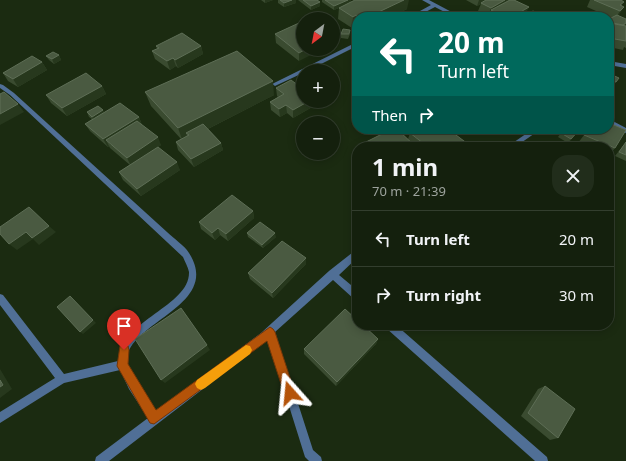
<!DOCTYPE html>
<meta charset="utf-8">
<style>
:root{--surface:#14200d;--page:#212d1b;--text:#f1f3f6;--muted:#9da39d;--line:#333e2e}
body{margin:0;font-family:"Noto Sans",sans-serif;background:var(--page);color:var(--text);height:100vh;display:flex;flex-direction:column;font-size:15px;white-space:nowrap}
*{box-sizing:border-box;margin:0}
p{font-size:13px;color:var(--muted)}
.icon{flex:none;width:22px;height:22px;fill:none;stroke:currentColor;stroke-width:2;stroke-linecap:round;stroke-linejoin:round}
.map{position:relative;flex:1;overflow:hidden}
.details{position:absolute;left:352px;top:142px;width:262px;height:188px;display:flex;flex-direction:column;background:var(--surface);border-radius:16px;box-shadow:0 2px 10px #0003,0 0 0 1px var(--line)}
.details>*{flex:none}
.top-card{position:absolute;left:352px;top:12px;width:262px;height:122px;border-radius:16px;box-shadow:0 2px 10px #0003,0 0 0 1px var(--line);background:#00695c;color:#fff;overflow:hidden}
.needle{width:26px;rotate:212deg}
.buttons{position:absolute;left:296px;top:12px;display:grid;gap:8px}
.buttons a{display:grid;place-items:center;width:44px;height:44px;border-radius:50%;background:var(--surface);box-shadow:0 2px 10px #0003,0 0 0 1px var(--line);font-size:20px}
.pin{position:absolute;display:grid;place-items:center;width:34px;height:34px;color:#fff;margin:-41px -17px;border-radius:50% 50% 50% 0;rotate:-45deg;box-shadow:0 0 4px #0007}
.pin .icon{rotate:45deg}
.me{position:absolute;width:44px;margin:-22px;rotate:342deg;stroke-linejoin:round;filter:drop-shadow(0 0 3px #0008)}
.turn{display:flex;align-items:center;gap:14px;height:84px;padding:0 20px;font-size:18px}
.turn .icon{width:52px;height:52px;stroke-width:2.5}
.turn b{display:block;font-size:28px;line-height:34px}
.then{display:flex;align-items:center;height:38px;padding:0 20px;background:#0003;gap:8px;font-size:15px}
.round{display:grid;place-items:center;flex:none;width:42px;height:42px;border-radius:16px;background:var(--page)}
.headline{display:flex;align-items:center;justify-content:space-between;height:68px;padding:0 20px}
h1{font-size:24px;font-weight:700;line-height:30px}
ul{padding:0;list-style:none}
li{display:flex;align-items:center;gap:12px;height:56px;padding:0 20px;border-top:1px solid var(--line)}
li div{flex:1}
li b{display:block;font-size:15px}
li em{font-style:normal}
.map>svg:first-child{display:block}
</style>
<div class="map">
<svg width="626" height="461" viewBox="0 0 626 461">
<rect width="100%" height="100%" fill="#1b2b11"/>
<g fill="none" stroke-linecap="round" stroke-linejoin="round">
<path fill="#506f96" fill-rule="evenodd" d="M422,0H429L461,17H454L435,7L416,17H409L431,5Z
M357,42V46L307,71H303V73L277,85L275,86L272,84Z
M609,61L626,64V68L609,65Z
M0,84L3,85L14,93L167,232C174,239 184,245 189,253C224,308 120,323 127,365C130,378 149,400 156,412L261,333L329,271L357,249V258L339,275L357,290V300L354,299L333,280L275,332L313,450L321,457L322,461H309L305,457L268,339L109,461H95L96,457L148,418L129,389L120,370L64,383L0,423V412L55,378L0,305V294L3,295L64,374L118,361C122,319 190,306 189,272C188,267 185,262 183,257L10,95L0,88Z
M609,119L626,128V133L609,124Z
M533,129H541L515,147H507Z
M384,325H396L547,457L548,461H535L386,328Z"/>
</g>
<path fill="#3a4b30" d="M261,0H273L265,3Z
M278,0H296V3L284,7L278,3Z
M298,0H317L320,2V6L311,10Z
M322,0H351V2L407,9L391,17H357V28L355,27L352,28L338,19L339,8L334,10L322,2Z
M466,0H514L525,15L522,17H489V15L488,16L478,11L481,4L477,6Z
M590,0H621L622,6L619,15L618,16L626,25L625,26H626V48L624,47L623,50L609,47V19L612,18L587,7Z
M303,26L299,61L276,43L275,34Z
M341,34H350L348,39L341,38Z
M156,46H201L203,54L178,68L176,66L170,70L155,59L152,51L157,49Z
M59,55L61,60L54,64L49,60L46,56Z
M42,62L47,70L18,87L8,81L3,73Z
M356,66H357V76L355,74Z
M609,76L619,78L613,86L609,84Z
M102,86L106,94L67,116L51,103L46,95Z
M276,88L314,106L293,118L287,113L280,117L271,110L270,102L278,97L277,96Z
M145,92L274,95L208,129L221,143L223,150L194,167L178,150L176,142L181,139L151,106Z
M87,112H105L139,117L142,125L161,145L158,147L180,170L141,196L123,180L119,172L130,165L110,148L109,146L108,147L90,131L85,124L92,119L89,117Z
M416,129H459L453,133L468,144L467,147H365L366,142L406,131L401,133L408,139L410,133Z
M561,133H577L568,143L558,137Z
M584,135L615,148L609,155V147H588L578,143Z
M626,142V161L615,156Z
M253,211L254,218L228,241L220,235L215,240L201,229L199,222Z
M247,233L276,237L263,248L248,237Z
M306,264L273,298L250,279L248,273Z
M378,339L376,344L336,386L304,354V349Z
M545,386L558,438L550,440L521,416L538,389Z"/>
<path fill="#27381d" d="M265,0H273L265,3Z
M292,0H296V3L284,7V3Z
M348,0H351V3L334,10V6Z
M404,0H409L407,9L391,17H368Z
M479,0H488L481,3V4L477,6Z
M505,0H513L491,10L489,15L488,16L491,8Z
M320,2V6L311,10V6Z
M529,7L525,15L522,17H512Z
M624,7L619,15L615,19L620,11Z
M356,15L355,27L352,28L353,17Z
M201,46L203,54L178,68L175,60Z
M306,49H323L299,61V53Z
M59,55L61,60L54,64L52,59Z
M173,58L176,66L170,70L167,61Z
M42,62L47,70L18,87L13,79Z
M273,81L274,95L190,138L189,135L186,133L188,139L183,142L178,128Z
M102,86L106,94L67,116L62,108Z
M309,101H314V106L293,118V110Z
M18,104L24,112L0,125V114Z
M286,105L287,113L280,117L279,109Z
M103,110L106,114L94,121L92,117Z
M139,117L142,125L111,145L106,140L109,146L108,147L103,139Z
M403,129H406V131L398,136L399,132Z
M452,129H459L450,134Z
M580,129L577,133L568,143L571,139Z
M158,137L161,145L131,166L127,158Z
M221,143L223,150L194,167L191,159Z
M177,162L180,170L141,196L137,189Z
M253,211L254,218L228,241L226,234Z
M49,226L56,232L39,245L33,239L17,250L9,244L26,232Z
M218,228L220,235L215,240L212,233Z
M275,233L276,237L263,248L262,245Z
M306,258V264L273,298L272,293Z
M70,296L96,323L83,334L80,332Z
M378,339L376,344L336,386L337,382Z
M207,345L210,350L165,383L161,380Z
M0,369L12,389L0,398Z"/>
<path fill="#4a5a41" stroke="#5e6e56" d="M280,0H292L284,3Z
M303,0H317L320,2L311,6Z
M325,0H348L334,6Z
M355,0H404L368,17H358L356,15L353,17L339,8Z
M486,0H505L491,8L481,3Z
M510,0H514L529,7L512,17H504L491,10Z
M594,0H621L624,2L620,5L624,7L620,11Z
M533,11L544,17H523Z
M617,15L626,19V23L623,25L613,23L609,22V19Z
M299,23L303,26V49H306L299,53L275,34Z
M609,23L626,26V41L609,38Z
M343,29L350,30L349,34H341Z
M182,33L201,46L175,60L173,58L167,61L152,51L159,48L156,46Z
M237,51L273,81L178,128L145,92Z
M53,52L59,55L52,59L46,56Z
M32,56L42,62L13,79L3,73Z
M86,73L102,86L62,108L46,95Z
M610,74L619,78L616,82L609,79V76Z
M291,80L303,89V101H309L293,110L286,105L279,109L270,102L284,94L276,88Z
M4,92L18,104L0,114V94Z
M120,103L139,117L103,139L85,124Z
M98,106L103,110L92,117L87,112Z
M137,121L158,137L127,158L106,140Z
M609,123L626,130L615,148L584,135L589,129H609Z
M203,124L221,143L191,159L176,142L189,135L186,133Z
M392,129H397L416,147H371L366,142Z
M397,129H403L399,131Z
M416,129H448L468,144L464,147H428L410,133Z
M565,129H580L571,139L561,133Z
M626,142V155L619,152Z
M158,147L177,162L137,189L119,172Z
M232,195L253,211L226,234L218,228L212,233L199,222Z
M29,207L49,226L32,238L26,232L9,244L0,234V227Z
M260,222L275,233L262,245L247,233Z
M282,241L306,258L272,293L248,273Z
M70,296L93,320L80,332L57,307Z
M181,308L207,345L161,380L135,339Z
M345,309L357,320V325H363L378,339L337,382L304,349Z
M0,380L3,385L0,387Z
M545,386L575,409L558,438L528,413Z"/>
<path fill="#b45309" stroke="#753606" d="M270,327L273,329L275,332L295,393L294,397L290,398L286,397L284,393L267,341L154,424L150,423L117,366L120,346L124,344L128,346L129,350L128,364L156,410Z"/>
<path fill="#f59e0b" d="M246,345L250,346L252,350L250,354L205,388L201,390L197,388L195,384L197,380Z"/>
</svg>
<div class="buttons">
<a><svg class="needle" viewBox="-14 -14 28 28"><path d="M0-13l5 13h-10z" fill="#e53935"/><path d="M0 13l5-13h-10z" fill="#9da39d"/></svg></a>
<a>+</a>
<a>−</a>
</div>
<div class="pin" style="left:124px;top:350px;background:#d93025"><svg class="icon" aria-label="arrive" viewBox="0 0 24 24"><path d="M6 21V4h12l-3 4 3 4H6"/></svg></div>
<svg class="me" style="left:290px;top:393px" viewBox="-20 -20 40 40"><path d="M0-17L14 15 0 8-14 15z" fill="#b45309" stroke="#fff" stroke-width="4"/></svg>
<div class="top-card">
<div class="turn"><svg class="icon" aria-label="left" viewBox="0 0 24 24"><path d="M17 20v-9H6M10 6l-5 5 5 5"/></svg><div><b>20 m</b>Turn left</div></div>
<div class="then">Then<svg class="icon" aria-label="right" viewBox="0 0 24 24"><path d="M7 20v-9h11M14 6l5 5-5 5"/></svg></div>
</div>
<section class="details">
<div class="headline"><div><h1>1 min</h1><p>70 m · 21:39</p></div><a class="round"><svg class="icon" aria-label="close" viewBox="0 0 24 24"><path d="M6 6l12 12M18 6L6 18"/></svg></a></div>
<ul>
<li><svg class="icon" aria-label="left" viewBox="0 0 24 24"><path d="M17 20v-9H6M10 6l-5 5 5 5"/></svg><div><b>Turn left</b></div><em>20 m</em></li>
<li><svg class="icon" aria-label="right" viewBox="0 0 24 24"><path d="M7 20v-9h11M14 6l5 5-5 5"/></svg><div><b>Turn right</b></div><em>30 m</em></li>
</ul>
</section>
</div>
